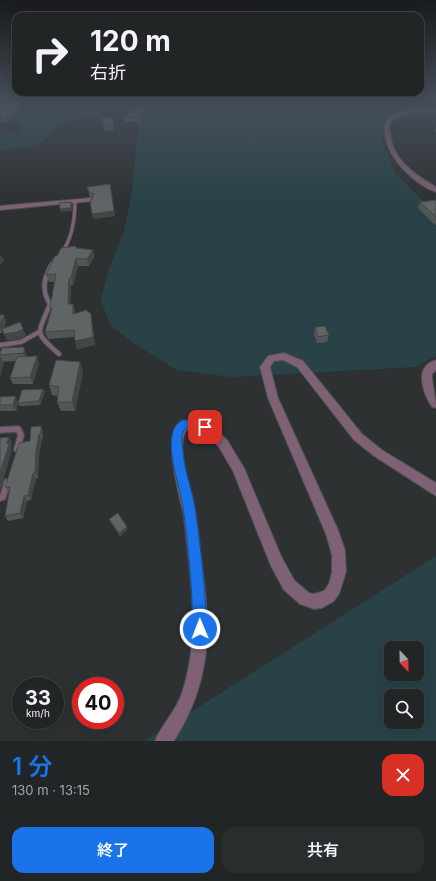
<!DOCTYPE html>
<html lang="ja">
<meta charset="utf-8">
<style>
:root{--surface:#222526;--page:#2a2d2e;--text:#f1f3f6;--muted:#a2a5a7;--line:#3f4243;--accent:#1a73e8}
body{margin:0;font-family:Inter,"Noto Sans JP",sans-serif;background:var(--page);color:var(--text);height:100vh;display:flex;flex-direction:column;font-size:15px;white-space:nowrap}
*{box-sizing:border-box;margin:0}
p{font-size:13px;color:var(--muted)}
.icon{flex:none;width:22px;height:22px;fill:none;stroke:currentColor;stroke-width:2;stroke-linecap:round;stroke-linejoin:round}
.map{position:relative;height:741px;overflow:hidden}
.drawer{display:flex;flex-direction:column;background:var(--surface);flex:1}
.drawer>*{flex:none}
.top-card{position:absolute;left:12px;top:12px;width:412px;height:84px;border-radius:12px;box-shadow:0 4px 16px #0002,0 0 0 1px var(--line);background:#222526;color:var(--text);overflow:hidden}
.needle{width:26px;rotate:158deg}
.tools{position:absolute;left:384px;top:641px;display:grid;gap:8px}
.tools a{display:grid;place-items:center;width:40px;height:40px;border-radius:8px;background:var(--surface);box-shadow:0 4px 16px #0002,0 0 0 1px var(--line);font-size:20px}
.speed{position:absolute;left:12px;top:677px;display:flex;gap:8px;font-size:20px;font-weight:700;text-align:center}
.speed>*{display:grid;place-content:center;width:52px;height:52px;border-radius:50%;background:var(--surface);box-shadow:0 4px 16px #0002,0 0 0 1px var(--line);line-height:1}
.speed small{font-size:10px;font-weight:400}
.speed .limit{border:6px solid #d22;background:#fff;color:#111}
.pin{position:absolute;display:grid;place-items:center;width:34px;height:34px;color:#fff;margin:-17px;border-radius:8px;box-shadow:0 2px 6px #0006}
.me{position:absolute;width:44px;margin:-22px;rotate:359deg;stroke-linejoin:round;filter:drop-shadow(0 0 3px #0008)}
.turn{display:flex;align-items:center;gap:14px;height:84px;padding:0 12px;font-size:18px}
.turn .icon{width:52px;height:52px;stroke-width:2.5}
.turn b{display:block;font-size:28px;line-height:34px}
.round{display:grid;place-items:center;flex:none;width:42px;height:42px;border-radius:12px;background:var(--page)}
.head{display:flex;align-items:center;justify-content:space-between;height:68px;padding:0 12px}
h1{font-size:24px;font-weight:600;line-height:30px;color:var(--accent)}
.button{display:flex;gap:8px;margin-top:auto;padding:8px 12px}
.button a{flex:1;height:46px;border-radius:12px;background:var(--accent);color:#fff;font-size:16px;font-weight:600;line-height:46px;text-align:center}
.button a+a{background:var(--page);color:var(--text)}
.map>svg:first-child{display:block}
</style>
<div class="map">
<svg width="436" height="741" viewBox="0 0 436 741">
<rect width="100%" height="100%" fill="#2d3132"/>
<path fill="#294247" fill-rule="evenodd" d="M37,100H124L126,103C109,117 85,113 65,122C57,125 51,134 45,140C38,147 10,150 0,150V135L20,132L21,126L12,118Z
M154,100H436V115C419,117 400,117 385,126L382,138L395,173L423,201L436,218V356L415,367L231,377L177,370L135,344L110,325L101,300L109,269L124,231L132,192L139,115Z
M436,556V741H145ZM391,648H417V674H391ZM391,696H417V722H391Z"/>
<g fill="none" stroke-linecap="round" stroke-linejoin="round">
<g stroke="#4a4e4e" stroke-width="4.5">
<path id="service-far2" d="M63,251C72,237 75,217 75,201
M51,265L56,258"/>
</g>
<g stroke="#4a4e4e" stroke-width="6">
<path id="service-far1" d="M52,264C44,278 41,290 50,304C38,335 33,331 59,354
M0,345L21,342L39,332"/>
</g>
<g stroke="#4a4e4e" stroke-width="8">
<path id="service" d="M0,430L18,429L21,435L17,449
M0,498L3,497L7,482"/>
</g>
<g stroke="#4a4e4e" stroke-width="2">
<path id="minor" d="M436,109V111C423,112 407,111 396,117C389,120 389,126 390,133C393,160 414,174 436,187V192C414,184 388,159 385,135C384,128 384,121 391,116C403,108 422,110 436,109Z
M91,198L93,199V201L0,210V206Z"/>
</g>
<g stroke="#4a4e4e" stroke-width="2">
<path id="tertiary" d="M284,353L303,361L362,434L382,450L436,483V496L374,456L354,440L297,367L283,360L274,361L270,367L278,398L338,530L345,550L346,572L339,594L334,601L322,608L314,609L300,604L284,590L271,566L233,471L219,447L203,431L187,429C174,448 192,488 195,509C198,525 199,541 201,557C211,627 213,679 174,741H155C162,724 176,711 182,693C201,637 190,575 184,517C181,498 158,428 184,420L210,424L227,440L244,468L281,556L294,580L309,593L314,594L324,591L329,584L332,572V555L326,534L268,398L260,367L268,356Z
M436,360V370L432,374C432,386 436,396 436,408L432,407C423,393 413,367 436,360Z"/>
</g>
<use href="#service-far2" stroke="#7e6175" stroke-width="3"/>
<use href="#service-far1" stroke="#7e6175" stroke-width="4"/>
<use href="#service" stroke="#7e6175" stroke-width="5.5"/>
<use href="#minor" fill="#7e6175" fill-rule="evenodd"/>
<use href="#tertiary" fill="#7e6175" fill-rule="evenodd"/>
</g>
<path fill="#525657" d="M0,100H7L4,103L20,102L21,106L17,115L6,123H0Z
M153,101L141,122H124V117Z
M102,118H113L114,130L105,131Z
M436,125V132L434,131Z
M110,184L115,216L93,219L92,200V198L90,197L87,187Z
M436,200V225H435L418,208L420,202Z
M77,248L93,250L94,257L89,266H78L73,285H71L70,304L75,311V313L91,314L92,321L95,345L77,349L74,337L48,339L45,332L51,311L50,308L54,282H49L46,275L57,256Z
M0,315L6,321L4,328L26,335L20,339L7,340L3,331L2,333H0Z
M315,327L329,335L327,342L317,343L314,334Z
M0,353L26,354L27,356L39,363L33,384H13L10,378L16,361L3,362L4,364L0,357Z
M83,372L75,411H61L57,402L58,396L52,395L49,385Z
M43,389L45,392L40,405L20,406L18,403Z
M15,396L18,403L16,411H0V397Z
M31,427L43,431V439H42L39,456L38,478H36L31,500L27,501L23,518L8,521L5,516L9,492L5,487L30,441Z
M109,519L127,530L120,536L110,522Z"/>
<path fill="#424647" d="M1,100H7L0,106V101Z
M150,100L153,101L141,122L140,118Z
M20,102L21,106L17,115L6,123L5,119Z
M71,202L72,211L60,212V209Z
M114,211L115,216L93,219L92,214Z
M93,250L94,257L89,266L87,259Z
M1,255L4,261L0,265V256Z
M76,258L78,266L73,285L71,278Z
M69,278L71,285L70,311L68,304Z
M73,304L75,311V321L73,314Z
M91,314L92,321L95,345L77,349L75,341Z
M4,315L6,321L2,333L0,328V324Z
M23,329L26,335L20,339L7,340L4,334Z
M24,347L26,354L27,360L24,353Z
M37,356L39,363L33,384L30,377Z
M1,358L4,364L0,377V360Z
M80,362L83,372L75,411L72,402Z
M43,389L45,392L40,405L39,401Z
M15,396L18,403L16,411L13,405Z
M41,426L43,431V439L41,434Z
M39,434L42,439L39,456L38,478L35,472L36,451Z
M9,437L12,443L11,448L12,450L0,492V473Z
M33,473L36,478L31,500L28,495Z
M24,496L27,501L23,518L20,513Z
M127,527V530L120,536L119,533Z"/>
<path fill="#5f6465" stroke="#424647" d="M144,100H150L140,118L124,117L137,108Z
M20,102L16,110L5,119H0V103Z
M102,118H113L114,126H105Z
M110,184L114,211L92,214L90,200H92L94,194L89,192L87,187Z
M436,200V217L420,202Z
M71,202V208L60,209L59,203Z
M76,246V248L93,250L87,259L76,258L71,278H69L68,304H73V314L86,310L91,314L93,337L75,341L74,330L45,332L52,308H50L56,274L46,275L55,256H57L61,248Z
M0,315H4L0,324Z
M20,322L23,329L17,332L4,334L2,329Z
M325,326L329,335L318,337L315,327Z
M24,347V353L0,355V353L2,348Z
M37,356L30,377L10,378L17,357Z
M56,360L80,362L72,402H57L59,387L49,385Z
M43,389L39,401L18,403L22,390Z
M15,396L13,405H0V397Z
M41,426V434H39L36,451L35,472L33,473L28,495L24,496L20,513L5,516L10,487H5L19,443L30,441L31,427Z
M9,437L7,444H9L0,473V438Z
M118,513L127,527L119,533L109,519Z"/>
<linearGradient id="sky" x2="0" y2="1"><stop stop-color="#191b1c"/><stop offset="0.49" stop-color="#464e5a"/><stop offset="1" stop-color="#464e5a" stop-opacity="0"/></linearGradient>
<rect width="436" height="204" fill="url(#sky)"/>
<path fill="#1a73e8" stroke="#114b97" d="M184,420H197L208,424L210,427L208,430L205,431L196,428H186C180,434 182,443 183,451C184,470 192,489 195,508C201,548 205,589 207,629L205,634L200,636L195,634L193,629C192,589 189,548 183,508C180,486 168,457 172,436C173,428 177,422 184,420Z"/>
</svg>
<div class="tools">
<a><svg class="needle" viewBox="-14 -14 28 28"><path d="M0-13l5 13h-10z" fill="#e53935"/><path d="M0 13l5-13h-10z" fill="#a2a5a7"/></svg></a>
<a><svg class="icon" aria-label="search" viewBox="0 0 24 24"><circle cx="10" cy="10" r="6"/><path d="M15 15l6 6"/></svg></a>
</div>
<div class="speed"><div>33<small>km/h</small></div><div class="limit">40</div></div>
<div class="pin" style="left:205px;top:427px;background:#d93025"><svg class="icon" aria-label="arrive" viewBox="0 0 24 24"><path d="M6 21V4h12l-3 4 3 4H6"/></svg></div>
<svg class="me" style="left:200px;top:629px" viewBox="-20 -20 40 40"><circle r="17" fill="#1a73e8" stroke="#fff" stroke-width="3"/><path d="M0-11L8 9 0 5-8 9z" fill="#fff"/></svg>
<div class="top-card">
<div class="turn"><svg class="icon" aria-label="right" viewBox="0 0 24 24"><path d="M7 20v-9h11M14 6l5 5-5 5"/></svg><div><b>120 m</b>右折</div></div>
</div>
</div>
<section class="drawer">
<div class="head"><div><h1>1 分</h1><p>130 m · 13:15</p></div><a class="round" style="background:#d93025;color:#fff"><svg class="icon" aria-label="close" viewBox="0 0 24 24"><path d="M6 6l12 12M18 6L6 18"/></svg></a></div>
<div class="button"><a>終了</a><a>共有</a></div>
</section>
